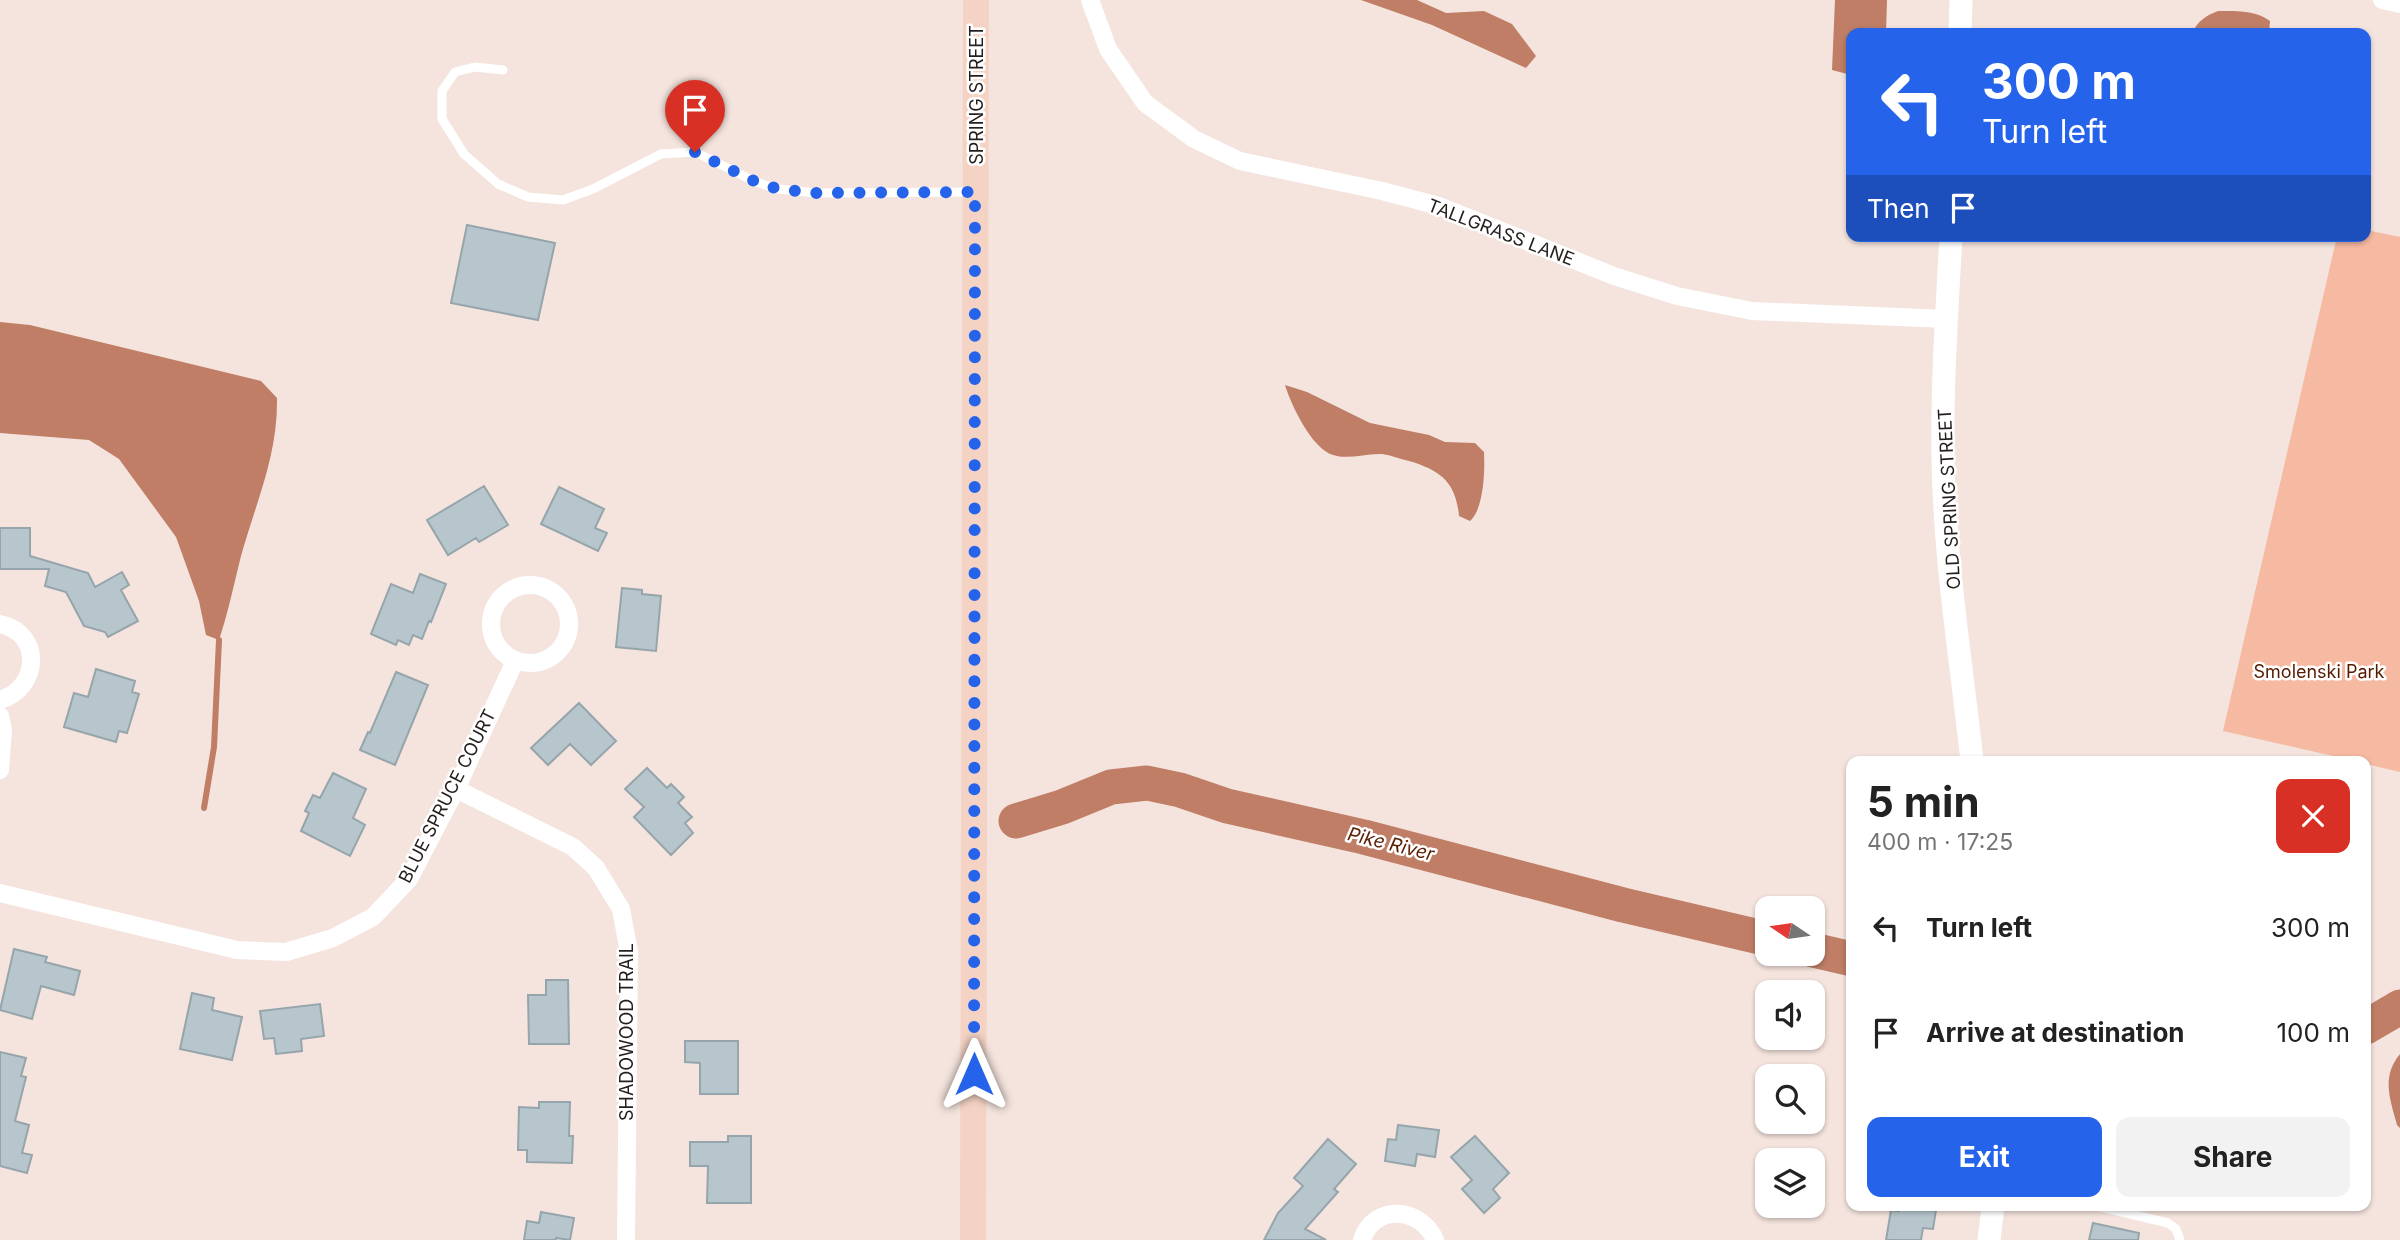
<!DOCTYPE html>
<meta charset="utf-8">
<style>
:root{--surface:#fff;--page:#f2f2f2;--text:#222;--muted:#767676;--accent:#2563eb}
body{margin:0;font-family:Inter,sans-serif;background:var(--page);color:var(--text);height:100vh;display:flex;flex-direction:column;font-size:26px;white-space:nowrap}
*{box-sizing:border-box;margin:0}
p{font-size:23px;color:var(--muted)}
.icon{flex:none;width:38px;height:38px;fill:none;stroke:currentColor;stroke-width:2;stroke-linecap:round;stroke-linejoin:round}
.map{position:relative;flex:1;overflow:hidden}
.sheet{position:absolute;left:1846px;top:756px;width:525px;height:455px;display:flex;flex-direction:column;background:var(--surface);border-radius:14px;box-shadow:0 2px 5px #0004}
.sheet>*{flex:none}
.guide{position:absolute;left:1846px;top:28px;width:525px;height:214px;border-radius:14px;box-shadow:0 2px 5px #0004;background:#2563eb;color:#fff;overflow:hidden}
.needle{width:46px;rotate:283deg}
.fabs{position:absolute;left:1755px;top:896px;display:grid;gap:14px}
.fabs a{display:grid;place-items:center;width:70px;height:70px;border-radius:14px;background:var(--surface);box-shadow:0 2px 5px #0004;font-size:35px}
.pin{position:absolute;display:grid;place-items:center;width:60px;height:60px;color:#fff;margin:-72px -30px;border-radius:50% 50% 50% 0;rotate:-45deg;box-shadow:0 0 7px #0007}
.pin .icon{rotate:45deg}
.me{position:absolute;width:77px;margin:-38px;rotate:0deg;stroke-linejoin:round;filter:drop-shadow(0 0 5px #0008)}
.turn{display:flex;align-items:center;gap:24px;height:147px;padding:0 21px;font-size:32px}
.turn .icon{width:91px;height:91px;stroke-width:2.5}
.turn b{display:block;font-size:49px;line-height:60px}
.then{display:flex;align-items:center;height:66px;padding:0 21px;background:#0003;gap:14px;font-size:26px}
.round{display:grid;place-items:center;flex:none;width:74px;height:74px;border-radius:14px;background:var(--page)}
.head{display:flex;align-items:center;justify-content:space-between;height:119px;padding:0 21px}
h1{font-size:42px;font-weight:700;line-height:52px}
.button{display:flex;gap:14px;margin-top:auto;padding:14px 21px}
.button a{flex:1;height:80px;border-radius:14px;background:var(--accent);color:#fff;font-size:28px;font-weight:700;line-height:80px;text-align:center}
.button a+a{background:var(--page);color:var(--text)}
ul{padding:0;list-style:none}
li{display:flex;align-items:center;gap:21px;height:105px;padding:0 21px}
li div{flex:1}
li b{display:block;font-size:26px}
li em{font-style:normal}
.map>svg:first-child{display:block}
</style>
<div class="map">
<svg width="2400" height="1240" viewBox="0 0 2400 1240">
<rect width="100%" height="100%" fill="#f4e4dd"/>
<path fill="#f6b9a2" d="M2366,230L2400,237V772L2366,764V761H2355L2223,731L2337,236H2366Z"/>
<path fill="#bf7e65" d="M1361,0H1417L1446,13L1484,11L1512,24L1536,56L1526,68L1432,25Z
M1835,0H1887L1886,33H1852L1851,75L1832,70Z
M2218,11C2235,11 2256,10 2270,21L2269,33H2192C2198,21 2205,16 2218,11Z
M0,322L30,325L261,381L277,398C278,456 256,502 241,556C234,584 228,613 219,640L206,635L199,601L176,537L119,459L89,440L0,433Z
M1285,385L1307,392L1370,423L1429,435L1445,442L1475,443L1484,452C1485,470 1484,509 1470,521L1459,516C1456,482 1440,470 1409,461C1400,459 1391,455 1382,454C1366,453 1349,460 1333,455C1312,449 1291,405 1285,385Z
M2400,1054V1128L2397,1125C2390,1099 2381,1077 2400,1054Z"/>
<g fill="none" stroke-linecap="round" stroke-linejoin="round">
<path stroke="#bf7e65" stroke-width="6" d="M204,808L214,747L219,640"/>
<path stroke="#bf7e65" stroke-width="35" d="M1016,821L1062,807L1111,787L1147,783L1180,790L1227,806L1364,837L1623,905L1768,939
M1813,950L1852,959
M2366,1027L2400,1007"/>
</g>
<path fill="#b6c6cc" stroke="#95a5ab" stroke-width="2" d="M467,225L555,243L538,320L451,303Z
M484,486L508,525L479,542L476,538L448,555L427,520Z
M559,487L604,509L595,528L607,533L598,551L541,524Z
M0,528H30V556L88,573L95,587L122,572L129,585L121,590L138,621L108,637L105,632L84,626L66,592L45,586L49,569H0Z
M420,574L446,584L431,622L429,621L422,639L413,635L409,645L398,640L396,645L371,634L391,584L413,593Z
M622,588L642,590V594L661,596L656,651L616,647Z
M96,669L135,681L132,692L139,694L127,733L119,731L116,742L64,727L74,693L88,697Z
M396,672L428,685L395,765L360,750L368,732L370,733Z
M579,703L616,741L591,765L570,744L548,765L531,748Z
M647,768L667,788L671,784L684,797L678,803L692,817L685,823L693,833L671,855L634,817L644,807L625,789Z
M333,773L366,789L353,818L365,825L350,856L301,831L309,813L305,811L313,795L320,798Z
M14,949L47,957L45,962L80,971L74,995L41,986L32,1019L0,1010Z
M546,980H568L569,1044H529L528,995H546Z
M192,993L214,998L212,1010L242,1017L232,1060L180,1049Z
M320,1004L324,1036L301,1039L302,1051L276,1054L274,1038L264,1039L260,1011Z
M685,1041H738V1094H700V1063L685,1062Z
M0,1052L26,1058L21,1076L26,1077L15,1121L29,1125L22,1153L32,1155L27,1173L0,1166Z
M539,1102H570L569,1136H573L572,1163L527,1162V1150H518L519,1107L539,1108Z
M1398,1125L1439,1130L1435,1157L1417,1154L1415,1166L1385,1161L1388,1139L1396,1140Z
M728,1136H751V1203H707L708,1166H690V1142H728Z
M1475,1136L1509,1173L1493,1189L1500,1198L1484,1213L1462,1189L1472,1180L1451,1157Z
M1328,1139L1356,1164L1334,1189L1338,1192L1305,1229L1326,1240H1264L1278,1213L1303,1186L1294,1178Z
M1899,1206L1936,1210L1933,1229L1923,1228L1921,1240H1886L1891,1210L1899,1211Z
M541,1212L574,1218L570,1240L556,1238V1240H524L527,1221L539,1223Z
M2093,1223L2139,1233L2138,1240H2089Z"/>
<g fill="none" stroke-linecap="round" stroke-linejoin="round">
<path stroke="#fff" stroke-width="9" d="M503,70L475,67L455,72L442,91V119L464,154L498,184L528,197L563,200L593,189L661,154L695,152L756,182L778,189L816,193L974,192
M2097,1206L2168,1223L2176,1229L2180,1240"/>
<path stroke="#fff" stroke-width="18" d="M1090,0L1108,49L1145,103L1194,139L1240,161L1382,191L1439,206L1614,276L1677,296L1752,311L1947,319
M2382,0L2400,4
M491 624a39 39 0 1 1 78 0a39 39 0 1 1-78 0Z
M0,624C43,633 40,688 0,700
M0,716L3,730L0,770
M456,789L573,847L596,868L621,909L629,952L626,1240
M0,893L237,950L286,952L333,938L373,917L409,879L456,789L515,661
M1362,1240C1374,1203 1421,1207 1435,1240"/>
<path stroke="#fff" stroke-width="23" d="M1960,33L1961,0
M1951,236C1947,309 1942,382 1943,454C1944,557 1961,659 1972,761
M1989,1240L1993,1206"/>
<path stroke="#f4d3c5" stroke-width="26" d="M973,1240L976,0"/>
</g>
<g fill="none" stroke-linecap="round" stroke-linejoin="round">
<path stroke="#2563eb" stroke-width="12" stroke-dasharray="0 21.6" d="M695,152L756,182L778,189L816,193L975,192L974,1074"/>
</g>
<g text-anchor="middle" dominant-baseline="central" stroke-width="5" stroke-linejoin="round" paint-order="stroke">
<g font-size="18" fill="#241e1c" stroke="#fff">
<text transform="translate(976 95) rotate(-90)">SPRING STREET</text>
<text transform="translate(1501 232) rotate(21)">TALLGRASS LANE</text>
<text transform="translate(1949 499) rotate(-93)">OLD SPRING STREET</text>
<text transform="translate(447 796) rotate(-63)">BLUE SPRUCE COURT</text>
<text transform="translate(626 1032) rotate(-90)">SHADOWOOD TRAIL</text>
</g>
<g font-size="18" fill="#551a00" stroke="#fff">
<text x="2319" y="671">Smolenski Park</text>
</g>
<g font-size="19" font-style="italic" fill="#5d2206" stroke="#fff">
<text transform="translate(1391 844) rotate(14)">Pike River</text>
</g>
</g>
</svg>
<div class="fabs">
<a><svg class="needle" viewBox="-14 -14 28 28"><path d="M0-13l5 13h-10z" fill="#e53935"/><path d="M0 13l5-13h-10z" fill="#767676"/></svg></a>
<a><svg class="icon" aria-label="sound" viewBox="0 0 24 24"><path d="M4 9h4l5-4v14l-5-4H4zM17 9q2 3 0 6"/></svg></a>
<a><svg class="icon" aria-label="search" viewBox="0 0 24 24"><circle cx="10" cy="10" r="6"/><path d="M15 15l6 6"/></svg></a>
<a><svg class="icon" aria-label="layers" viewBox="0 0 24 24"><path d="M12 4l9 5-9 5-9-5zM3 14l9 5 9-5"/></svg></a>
</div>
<div class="pin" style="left:695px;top:152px;background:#d93025"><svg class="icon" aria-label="arrive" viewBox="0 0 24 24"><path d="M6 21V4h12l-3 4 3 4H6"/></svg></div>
<svg class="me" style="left:974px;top:1074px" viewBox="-20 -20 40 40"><path d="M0-17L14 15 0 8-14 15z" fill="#2563eb" stroke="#fff" stroke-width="4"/></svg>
<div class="guide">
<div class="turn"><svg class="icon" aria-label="left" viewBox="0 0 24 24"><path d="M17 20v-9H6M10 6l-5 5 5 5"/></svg><div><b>300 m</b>Turn left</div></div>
<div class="then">Then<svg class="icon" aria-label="arrive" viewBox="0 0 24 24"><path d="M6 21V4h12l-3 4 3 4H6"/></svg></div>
</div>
<section class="sheet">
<div class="head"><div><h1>5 min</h1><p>400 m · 17:25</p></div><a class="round" style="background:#d93025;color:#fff"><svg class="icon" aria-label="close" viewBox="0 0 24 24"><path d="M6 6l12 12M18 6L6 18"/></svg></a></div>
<ul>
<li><svg class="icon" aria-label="left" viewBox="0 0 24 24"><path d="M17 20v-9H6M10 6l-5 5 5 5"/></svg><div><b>Turn left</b></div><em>300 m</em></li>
<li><svg class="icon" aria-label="arrive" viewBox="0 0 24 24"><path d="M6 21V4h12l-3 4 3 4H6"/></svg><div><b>Arrive at destination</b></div><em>100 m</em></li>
</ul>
<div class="button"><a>Exit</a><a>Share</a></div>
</section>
</div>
